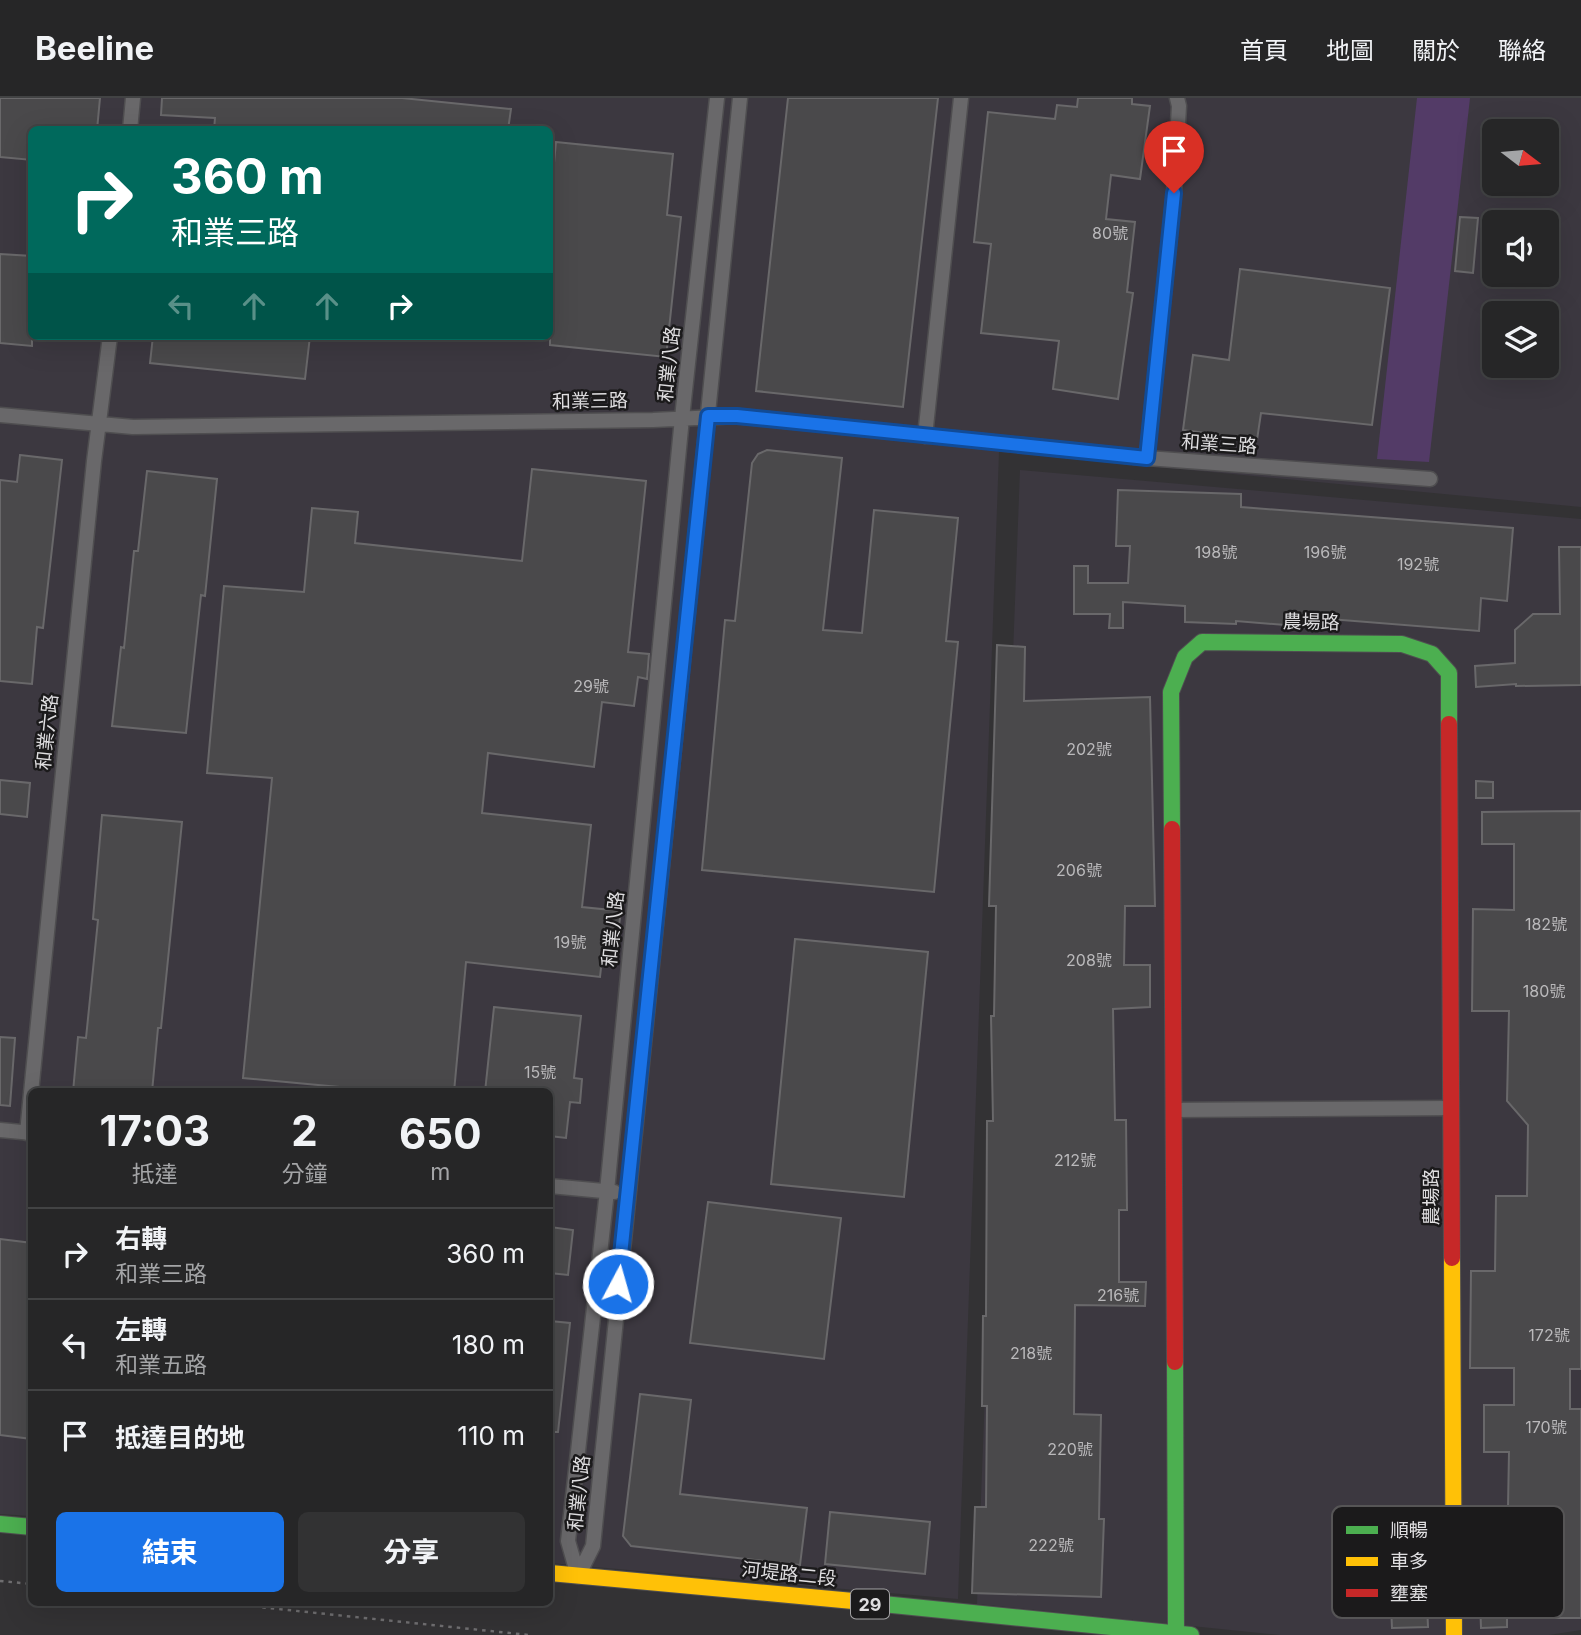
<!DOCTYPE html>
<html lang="zh-TW">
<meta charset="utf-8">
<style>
:root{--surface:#262627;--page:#323233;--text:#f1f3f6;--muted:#a4a5a7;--line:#424344;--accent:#1a73e8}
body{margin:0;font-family:Inter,"Noto Sans TC",sans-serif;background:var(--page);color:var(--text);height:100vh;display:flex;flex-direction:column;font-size:26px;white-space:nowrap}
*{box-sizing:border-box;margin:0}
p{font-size:23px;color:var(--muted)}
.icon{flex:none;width:38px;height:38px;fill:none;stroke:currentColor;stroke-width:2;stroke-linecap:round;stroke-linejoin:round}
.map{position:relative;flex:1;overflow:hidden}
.side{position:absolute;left:28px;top:990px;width:525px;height:518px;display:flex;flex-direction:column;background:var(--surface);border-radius:10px;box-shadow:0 7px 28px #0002,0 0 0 2px var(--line)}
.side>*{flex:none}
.top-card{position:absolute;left:28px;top:28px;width:525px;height:214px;border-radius:10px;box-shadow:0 7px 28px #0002,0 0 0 2px var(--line);background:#00695c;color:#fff;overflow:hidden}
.needle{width:46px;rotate:106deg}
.buttons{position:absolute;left:1482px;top:21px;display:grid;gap:14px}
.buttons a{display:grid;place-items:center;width:77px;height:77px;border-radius:10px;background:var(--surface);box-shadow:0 7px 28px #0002,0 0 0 2px var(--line);font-size:35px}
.pin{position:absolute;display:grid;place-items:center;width:60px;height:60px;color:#fff;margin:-72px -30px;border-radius:50% 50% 50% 0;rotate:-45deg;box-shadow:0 0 7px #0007}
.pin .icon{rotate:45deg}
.me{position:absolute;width:77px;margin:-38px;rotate:6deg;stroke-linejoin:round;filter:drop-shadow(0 0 5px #0008)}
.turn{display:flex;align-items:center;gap:24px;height:147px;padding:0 28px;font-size:32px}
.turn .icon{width:91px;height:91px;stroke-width:2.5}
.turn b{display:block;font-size:49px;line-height:60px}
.lanes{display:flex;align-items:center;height:66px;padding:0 28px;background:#0003;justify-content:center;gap:35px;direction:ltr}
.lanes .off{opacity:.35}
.eta{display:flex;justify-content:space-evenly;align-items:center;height:119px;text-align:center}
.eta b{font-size:42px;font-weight:700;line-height:49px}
.action{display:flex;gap:14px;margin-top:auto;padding:14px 28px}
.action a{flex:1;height:80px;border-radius:10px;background:var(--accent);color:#fff;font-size:28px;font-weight:700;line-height:80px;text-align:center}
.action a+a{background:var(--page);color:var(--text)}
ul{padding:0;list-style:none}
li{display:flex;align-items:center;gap:21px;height:91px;padding:0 28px;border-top:2px solid var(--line)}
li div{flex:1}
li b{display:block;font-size:26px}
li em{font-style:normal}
header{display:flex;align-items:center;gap:42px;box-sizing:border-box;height:98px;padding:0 35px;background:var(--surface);border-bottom:2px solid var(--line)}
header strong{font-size:33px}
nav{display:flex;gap:38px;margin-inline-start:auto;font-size:24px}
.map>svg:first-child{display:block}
</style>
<header>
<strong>Beeline</strong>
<nav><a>首頁</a><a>地圖</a><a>關於</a><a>聯絡</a></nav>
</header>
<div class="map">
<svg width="1581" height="1537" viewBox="0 0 1581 1537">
<rect width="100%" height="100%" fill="#333234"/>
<path fill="#3c3840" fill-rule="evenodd" d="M0,0H1581V409L999,354L958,1501L550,1465V994H32L31,1418L0,1416ZM32,32H550V238H32ZM1494,33H1547V86H1494ZM1494,124H1547V177H1494ZM1494,215H1547V268H1494Z
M1020,372L1581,421V1532L1549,1537H1280L977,1506Z"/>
<path fill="#533b67" d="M1417,0H1470L1429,364L1377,361Z"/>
<path fill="#4a494b" stroke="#69686a" stroke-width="2" d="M0,0H100L97,32H32V62L0,59Z
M162,0H402L511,11L508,32H214L215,20L161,17Z
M788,0H938L903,309L756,293Z
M1078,0H1132V6L1150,8L1140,81L1111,77L1106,121L1135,124L1127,194L1133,195L1118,301L1053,291L1059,243L981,235L991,146L974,144L988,14L1055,21L1057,7L1077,9Z
M556,44L673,56L667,117L681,119L666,259L550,247V107Z
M1460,119L1478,120L1473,175L1455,173Z
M0,156L32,158V248L0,245Z
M1240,171L1390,190L1372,327L1261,315L1257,342L1183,332L1193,257L1229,262Z
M153,238H310L305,281L150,265Z
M767,352L842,360L823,532L862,535L874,412L958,420L946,543L958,544L934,794L702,772L725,522L735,523L752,365L758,356Z
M20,357L62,362L43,530L37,529L32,586L0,583V382L17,384Z
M532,371L646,383L628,554L649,556L647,581L638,579L634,608L602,604L594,669L488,655L482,715L591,727L582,809L621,813L618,835L605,834L600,879L466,864L454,994H371V992L243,980L272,680L207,675L224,488L304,494L312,410L358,414L355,445L522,463Z
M147,373L217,381L205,498L201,497L186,635L112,628L121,549L124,550L134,453H138Z
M1118,392L1241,396V409L1513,430L1507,503L1481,500L1479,533L1317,520L1298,528L1236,523V526L1185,524V508L1123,504V530H1109L1110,516H1074V468H1088V485H1128L1130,448H1116Z
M1559,449H1581V587L1516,588V586L1476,589L1475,568L1515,565V532L1533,516H1560Z
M997,547L1025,549L1024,603L1150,599L1155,808H1125L1124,867H1150V909L1113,911L1115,1022H1126L1127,1112H1119V1184H1146L1145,1208L1075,1207L1074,1316L1101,1317L1099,1421H1104L1101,1499L972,1495L975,1409H986L987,1308H982L983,1218H986L987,1023H993L991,918H994L996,808H989Z
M0,682L30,685L27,719L0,716Z
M1476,683L1493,684V700H1476Z
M1581,713V1271H1570V1311H1581V1520H1507V1529L1481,1530L1480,1501L1518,1500V1472H1498L1499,1409H1508L1509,1354H1484V1307H1514V1270H1470L1471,1173H1495L1496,1098H1527L1528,1027L1507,1003L1509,913H1472L1473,811L1514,812V746H1482V714Z
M102,717L182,724L161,930H158L152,994H73L78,939L86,940L98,822L93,821Z
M795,841L928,854L904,1099L771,1086Z
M494,909L581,918L574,980L582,981L580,1005L570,1004L566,1040L550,1038V994H485Z
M0,939L15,940L10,1008L0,1007Z
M708,1104L841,1120L824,1261L690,1245Z
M550,1129L573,1132L568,1177L550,1175Z
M0,1141L32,1145V1341L0,1337Z
M550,1223L570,1225L558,1334H550Z
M640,1296L691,1302L680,1396L807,1410L800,1467L631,1448L623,1438Z
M830,1414L930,1424L925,1476L825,1466Z
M1427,1506L1428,1529L1392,1530L1391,1508Z"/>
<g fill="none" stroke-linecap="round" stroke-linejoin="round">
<g stroke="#4f4e50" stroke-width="17">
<path id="street" d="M130,32L133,0
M0,317L133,329L653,322L737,318L1147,360L1430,381
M925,338L961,0
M1147,360L1174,95L1179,8L1177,0
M1174,1012L1451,1010
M0,1032L32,1035
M27,1035L94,363L110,238
M550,1088L614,1094
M578,1478L593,1448L740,0
M578,1478L568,1443L607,1093L682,320L717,0"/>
</g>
<g stroke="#4f4e50" stroke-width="18">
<path id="fast" d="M1172,731L1171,594L1185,559L1202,544L1402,546L1432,556L1449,575V626
M1175,1264L1176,1536
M0,1426L32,1429
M853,1503L1191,1537"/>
</g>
<g stroke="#4f4e50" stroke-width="18">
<path id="slow" d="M1452,1160L1454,1537
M550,1475L853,1503"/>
</g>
<g stroke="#4f4e50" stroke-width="18">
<path id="jam" d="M1449,626L1452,1160
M1172,731L1175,1264"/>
</g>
<path stroke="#6f6e70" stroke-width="2.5" stroke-dasharray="3.5 5" stroke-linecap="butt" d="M0,1483L32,1486
M220,1505L529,1537"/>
<use href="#street" stroke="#69686a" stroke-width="14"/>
<use href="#fast" stroke="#4caf50" stroke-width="16"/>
<use href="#slow" stroke="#ffc107" stroke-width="16"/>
<use href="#jam" stroke="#c62828" stroke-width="16"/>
</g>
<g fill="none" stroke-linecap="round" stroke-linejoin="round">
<g stroke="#114b97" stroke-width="18">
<path id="route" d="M618,1186L708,318H737L1147,360L1174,95"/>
</g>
<use href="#route" stroke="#1a73e8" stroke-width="12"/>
</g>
<g text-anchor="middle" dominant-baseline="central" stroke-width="5" stroke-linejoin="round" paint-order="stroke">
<g font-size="16" fill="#bab9bb">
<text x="1110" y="135">80號</text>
<text x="1216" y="454">198號</text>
<text x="1325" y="454">196號</text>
<text x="1418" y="466">192號</text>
<text x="591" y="588">29號</text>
<text x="1089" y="651">202號</text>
<text x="1079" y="772">206號</text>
<text x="1546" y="826">182號</text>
<text x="570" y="844">19號</text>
<text x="1089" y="862">208號</text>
<text x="1544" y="893">180號</text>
<text x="540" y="974">15號</text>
<text x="1075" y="1062">212號</text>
<text x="1118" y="1197">216號</text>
<text x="1549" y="1237">172號</text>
<text x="1031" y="1255">218號</text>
<text x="1546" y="1329">170號</text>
<text x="1070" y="1351">220號</text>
<text x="1051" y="1447">222號</text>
</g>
<rect fill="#1b1a1b" stroke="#a4a3a5" stroke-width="2" x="851" y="1491.5" width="38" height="29" rx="5"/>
<g font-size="18" font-weight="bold" fill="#dfdee0">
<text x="870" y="1506">29</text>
</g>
<g font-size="19" fill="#dfdee0" stroke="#1b1a1b">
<text transform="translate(669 266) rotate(-84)">和業八路</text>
<text transform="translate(590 303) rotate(-1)">和業三路</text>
<text transform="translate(1219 346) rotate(4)">和業三路</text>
<text transform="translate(1311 524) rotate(1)">農場路</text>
<text transform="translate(47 634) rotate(-84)">和業六路</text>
<text transform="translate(613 831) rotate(-84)">和業八路</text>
<text transform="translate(1431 1099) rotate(-90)">農場路</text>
<text transform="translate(579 1395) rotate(-84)">和業八路</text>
<text transform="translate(789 1476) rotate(6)">河堤路二段</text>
</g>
</g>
<rect x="1332" y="1408" width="232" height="112" rx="10" fill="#1b1a1b" stroke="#565556" stroke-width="2"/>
<rect x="1346" y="1428" width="32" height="8" fill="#4caf50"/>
<rect x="1346" y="1459" width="32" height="9" fill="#ffc107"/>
<rect x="1346" y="1491" width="32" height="8" fill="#c62828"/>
<g font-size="19" fill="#dfdee0">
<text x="1390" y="1439">順暢</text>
<text x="1390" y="1470">車多</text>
<text x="1390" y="1502">壅塞</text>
</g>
</svg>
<div class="buttons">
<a><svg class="needle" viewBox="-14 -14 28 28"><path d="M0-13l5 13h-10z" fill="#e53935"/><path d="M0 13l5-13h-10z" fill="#a4a5a7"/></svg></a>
<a><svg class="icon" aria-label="sound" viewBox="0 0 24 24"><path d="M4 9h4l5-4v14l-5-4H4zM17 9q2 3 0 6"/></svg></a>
<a><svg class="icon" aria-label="layers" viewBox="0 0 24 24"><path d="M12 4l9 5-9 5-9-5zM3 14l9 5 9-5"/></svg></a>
</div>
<div class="pin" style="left:1174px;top:95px;background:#d93025"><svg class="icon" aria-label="arrive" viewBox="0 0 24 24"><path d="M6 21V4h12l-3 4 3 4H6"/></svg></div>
<svg class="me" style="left:618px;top:1186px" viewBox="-20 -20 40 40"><circle r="17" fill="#1a73e8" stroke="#fff" stroke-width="3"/><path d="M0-11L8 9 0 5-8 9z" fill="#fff"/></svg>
<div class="top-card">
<div class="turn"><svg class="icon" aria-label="right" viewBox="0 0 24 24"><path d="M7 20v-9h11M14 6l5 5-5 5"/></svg><div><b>360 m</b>和業三路</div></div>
<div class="lanes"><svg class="icon off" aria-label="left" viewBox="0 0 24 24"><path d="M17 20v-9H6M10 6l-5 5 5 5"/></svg><svg class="icon off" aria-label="ahead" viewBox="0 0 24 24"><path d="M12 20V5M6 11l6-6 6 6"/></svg><svg class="icon off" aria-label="ahead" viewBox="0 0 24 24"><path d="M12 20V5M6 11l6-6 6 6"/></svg><svg class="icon" aria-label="right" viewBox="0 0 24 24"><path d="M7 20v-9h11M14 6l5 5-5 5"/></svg></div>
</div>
<section class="side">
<div class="eta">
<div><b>17:03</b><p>抵達</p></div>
<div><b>2</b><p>分鐘</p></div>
<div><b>650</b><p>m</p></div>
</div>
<ul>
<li><svg class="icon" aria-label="right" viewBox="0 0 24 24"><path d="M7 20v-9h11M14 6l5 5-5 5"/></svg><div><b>右轉</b><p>和業三路</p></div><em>360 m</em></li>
<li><svg class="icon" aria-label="left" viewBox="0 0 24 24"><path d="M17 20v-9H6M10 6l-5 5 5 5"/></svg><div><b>左轉</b><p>和業五路</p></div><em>180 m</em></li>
<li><svg class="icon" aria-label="arrive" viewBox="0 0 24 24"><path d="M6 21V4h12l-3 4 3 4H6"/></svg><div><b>抵達目的地</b></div><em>110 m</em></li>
</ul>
<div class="action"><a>結束</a><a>分享</a></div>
</section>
</div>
